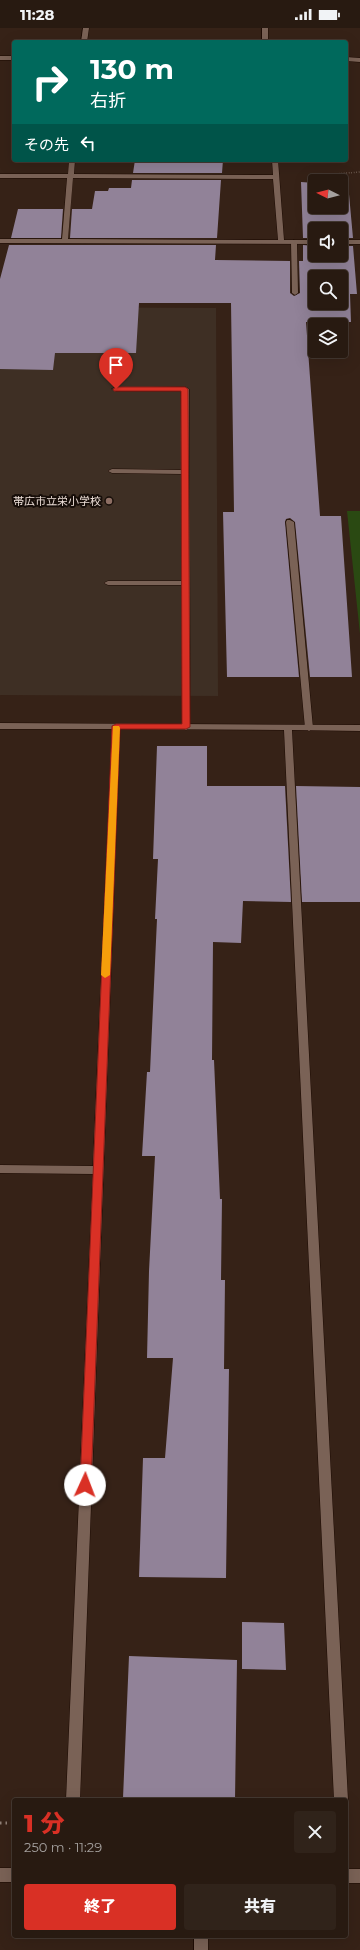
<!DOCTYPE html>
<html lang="ja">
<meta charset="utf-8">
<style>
:root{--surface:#281a11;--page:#30231a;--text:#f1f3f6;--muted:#a5a19f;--line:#443831;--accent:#d93025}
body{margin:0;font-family:Montserrat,"Noto Sans JP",sans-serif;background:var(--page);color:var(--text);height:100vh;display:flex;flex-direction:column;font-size:15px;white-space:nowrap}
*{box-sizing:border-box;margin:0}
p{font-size:13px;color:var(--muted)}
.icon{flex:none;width:22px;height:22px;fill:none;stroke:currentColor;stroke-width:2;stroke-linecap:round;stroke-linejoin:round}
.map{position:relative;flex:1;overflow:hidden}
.drawer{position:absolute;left:12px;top:1770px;width:336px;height:140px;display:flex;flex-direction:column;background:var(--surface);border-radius:4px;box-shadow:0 4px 16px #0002,0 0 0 1px var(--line)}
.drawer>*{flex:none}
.banner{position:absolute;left:12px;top:12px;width:336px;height:122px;border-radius:4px;box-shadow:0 4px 16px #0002,0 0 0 1px var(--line);background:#00695c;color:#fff;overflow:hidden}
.needle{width:26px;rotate:276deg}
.buttons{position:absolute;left:308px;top:146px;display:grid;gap:8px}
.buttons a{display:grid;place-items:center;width:40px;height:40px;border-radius:4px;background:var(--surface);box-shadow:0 4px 16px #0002,0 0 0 1px var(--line);font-size:20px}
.pin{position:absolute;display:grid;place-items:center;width:34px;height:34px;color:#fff;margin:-41px -17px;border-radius:50% 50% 50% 0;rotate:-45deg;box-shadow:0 0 4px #0007}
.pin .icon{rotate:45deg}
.me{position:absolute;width:44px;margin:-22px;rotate:2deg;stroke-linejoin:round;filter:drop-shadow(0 0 3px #0008)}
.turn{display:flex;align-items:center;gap:14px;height:84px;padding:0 12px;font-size:18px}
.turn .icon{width:52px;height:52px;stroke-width:2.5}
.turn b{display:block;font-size:28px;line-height:34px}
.then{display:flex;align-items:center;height:38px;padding:0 12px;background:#0003;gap:8px;font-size:15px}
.round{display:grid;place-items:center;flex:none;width:42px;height:42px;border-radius:4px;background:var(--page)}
.head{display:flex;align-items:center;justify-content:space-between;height:68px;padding:0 12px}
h1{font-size:24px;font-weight:800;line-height:30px;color:var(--accent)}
.button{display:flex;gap:8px;margin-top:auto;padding:8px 12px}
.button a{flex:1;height:46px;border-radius:4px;background:var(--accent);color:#fff;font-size:16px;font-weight:800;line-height:46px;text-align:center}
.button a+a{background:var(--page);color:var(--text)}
.status{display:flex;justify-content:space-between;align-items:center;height:28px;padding:0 20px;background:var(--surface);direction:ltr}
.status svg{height:11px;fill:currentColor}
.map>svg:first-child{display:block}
</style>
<div class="status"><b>11:28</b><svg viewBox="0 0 49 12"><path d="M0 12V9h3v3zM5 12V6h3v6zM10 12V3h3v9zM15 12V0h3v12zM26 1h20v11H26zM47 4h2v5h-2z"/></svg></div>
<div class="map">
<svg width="360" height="1922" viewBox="0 0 360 1922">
<rect width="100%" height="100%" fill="#362217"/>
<path fill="#3e2f24" d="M0,279L216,280L218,668L0,667Z"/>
<path fill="#2a4912" d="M347,483H360V606Z"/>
<path fill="#918298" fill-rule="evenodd" d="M135,132H223L222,145H133Z
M132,152H221L217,210H70L72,181H92L95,163H108L109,160H131Z
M301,154L315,155V179H341V155H348L353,210H341V201H315V210H303Z
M18,181H63L61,210H11Z
M9,217H216L215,232L290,233V265L294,268L300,265L299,233H303V217L315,218V227H341V218H353L357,266H350L351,294H306L320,488H341L352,649H310L295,494L290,490L286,491L285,494L299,649H227L223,484H234L231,275H139L136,325H55L53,342L0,341V251ZM315,249H341V275H315Z
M157,718H207V758H285L291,874L243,873L241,915L213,914L212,1032H214L220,1171H222L221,1252H225L224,1341H229L226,1550L139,1549L143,1430H165L173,1330H147L149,1243L155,1128H142L147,1044H150L157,891H155L158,831H153Z
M296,758L360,759V874H302Z
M242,1594L284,1595L286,1642L242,1641Z
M129,1628L237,1632L235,1772L123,1770Z"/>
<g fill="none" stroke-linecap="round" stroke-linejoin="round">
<g stroke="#1d0b03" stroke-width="1">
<path id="lane" d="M294,212L297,214L298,265L295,267L292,265L291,214Z
M114,360L185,359L189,361L190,699L186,702L182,699V557H108L104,555L108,553H182V446L112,445L108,443L112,441L182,442L181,363H116L112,361Z
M287,492H290L294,494L313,700L309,703L305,700L286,494Z
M346,1841H360V1855H346Z"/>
</g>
<g stroke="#1d0b03" stroke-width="1">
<path id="street" d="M83,0H89L87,14H81Z
M262,0H268V14H262Z
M0,28H14V32H0Z
M346,29L360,30V34L346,33Z
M69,132H75L74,146L273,147L272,132H278L284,212H315V216L0,215V211H62L67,150H0V146H68ZM73,150L273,151L278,212L68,211Z
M341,212H360V216H341Z
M0,695L360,697V703L292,702L348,1772L346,1777V1772H334L284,702L120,701L80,1772H66L93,1146L0,1145V1137L93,1138L112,701H0Z
M0,1840H14V1854H0Z
M194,1908H208V1922H194Z"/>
</g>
<path stroke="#928178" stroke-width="1.5" stroke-dasharray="0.5 2" stroke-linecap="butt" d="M309,148L360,144"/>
<path stroke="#928178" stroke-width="3" stroke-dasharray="1.5 4" stroke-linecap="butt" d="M0,1795H14"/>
<use href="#lane" fill="#7a6256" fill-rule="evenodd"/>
<use href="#street" fill="#7a6256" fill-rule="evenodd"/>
</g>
<path fill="#d93025" stroke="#8d1f18" d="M116,359H185L188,361L190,699L186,701H120L91,1457L89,1460L85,1462L81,1460L80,1457L112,698L116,696H182L181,363H114L113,361Z"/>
<path fill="#f59e0b" d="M113,698H119L120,700L110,947L105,950L101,947Z"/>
<circle fill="#8d6e63" stroke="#170e09" stroke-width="1.5" cx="109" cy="473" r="4"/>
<g text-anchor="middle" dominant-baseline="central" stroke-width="4" stroke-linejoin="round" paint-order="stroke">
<g font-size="11" fill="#eddfd8" stroke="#170e09" text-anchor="end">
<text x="101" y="473">帯広市立栄小学校</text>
</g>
</g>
</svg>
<div class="buttons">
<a><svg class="needle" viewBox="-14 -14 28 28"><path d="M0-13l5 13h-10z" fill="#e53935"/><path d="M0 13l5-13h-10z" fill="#a5a19f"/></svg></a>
<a><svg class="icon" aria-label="sound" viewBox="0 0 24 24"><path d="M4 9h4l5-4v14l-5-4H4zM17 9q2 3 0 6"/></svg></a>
<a><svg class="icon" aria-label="search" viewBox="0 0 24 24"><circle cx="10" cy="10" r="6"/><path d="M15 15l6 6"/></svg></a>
<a><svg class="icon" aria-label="layers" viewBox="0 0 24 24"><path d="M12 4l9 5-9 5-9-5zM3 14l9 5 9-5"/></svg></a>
</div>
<div class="pin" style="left:116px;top:361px;background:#d93025"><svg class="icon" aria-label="arrive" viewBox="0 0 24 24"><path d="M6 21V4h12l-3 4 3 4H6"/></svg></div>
<svg class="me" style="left:85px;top:1457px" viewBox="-20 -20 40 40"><circle r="19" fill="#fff"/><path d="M0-13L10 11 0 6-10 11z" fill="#d93025"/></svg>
<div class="banner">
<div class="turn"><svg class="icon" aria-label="right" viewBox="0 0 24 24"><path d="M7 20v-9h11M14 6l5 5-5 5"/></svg><div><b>130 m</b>右折</div></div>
<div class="then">その先<svg class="icon" aria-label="left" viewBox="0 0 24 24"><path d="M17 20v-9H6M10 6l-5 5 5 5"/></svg></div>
</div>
<section class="drawer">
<div class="head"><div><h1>1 分</h1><p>250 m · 11:29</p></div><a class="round"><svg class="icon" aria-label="close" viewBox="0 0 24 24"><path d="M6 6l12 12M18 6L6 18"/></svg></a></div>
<div class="button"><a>終了</a><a>共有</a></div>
</section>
</div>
